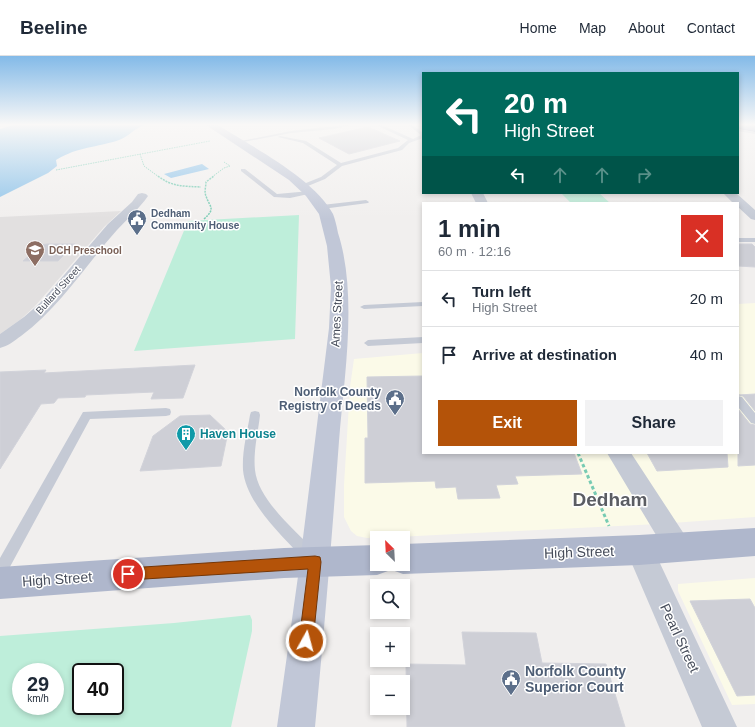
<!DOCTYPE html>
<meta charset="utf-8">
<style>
:root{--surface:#fff;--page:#f2f2f3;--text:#1f2937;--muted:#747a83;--line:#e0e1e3;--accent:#b45309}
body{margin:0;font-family:Helvetica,sans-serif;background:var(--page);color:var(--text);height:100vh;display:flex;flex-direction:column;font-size:15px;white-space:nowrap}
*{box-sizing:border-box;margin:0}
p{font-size:13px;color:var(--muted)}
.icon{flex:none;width:22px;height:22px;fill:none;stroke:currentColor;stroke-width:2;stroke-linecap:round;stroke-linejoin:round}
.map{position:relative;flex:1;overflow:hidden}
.details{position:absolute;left:422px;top:146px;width:317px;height:252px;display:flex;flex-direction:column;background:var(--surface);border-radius:0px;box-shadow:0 2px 6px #0003}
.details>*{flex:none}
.top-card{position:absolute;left:422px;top:16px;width:317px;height:122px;border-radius:0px;box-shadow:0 2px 6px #0003;background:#00695c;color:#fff;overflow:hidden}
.needle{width:26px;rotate:336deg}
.controls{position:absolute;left:370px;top:475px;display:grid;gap:8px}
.controls a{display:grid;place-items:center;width:40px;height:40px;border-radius:0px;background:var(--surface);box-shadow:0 2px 6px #0003;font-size:20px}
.speed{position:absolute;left:12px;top:607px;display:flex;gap:8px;font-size:20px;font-weight:700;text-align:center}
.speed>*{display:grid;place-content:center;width:52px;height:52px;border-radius:50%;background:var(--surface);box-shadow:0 2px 6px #0003;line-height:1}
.speed small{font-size:10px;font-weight:400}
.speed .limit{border:2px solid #111;border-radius:6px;background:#fff;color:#111}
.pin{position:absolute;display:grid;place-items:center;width:34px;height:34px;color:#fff;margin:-17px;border:2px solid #fff;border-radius:50%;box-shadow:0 1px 4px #0007}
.me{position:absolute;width:44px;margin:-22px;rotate:7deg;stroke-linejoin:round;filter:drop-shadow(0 0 3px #0008)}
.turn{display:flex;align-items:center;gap:14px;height:84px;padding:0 16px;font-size:18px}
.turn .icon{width:52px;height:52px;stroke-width:2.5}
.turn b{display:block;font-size:28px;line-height:34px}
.lanes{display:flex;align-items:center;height:38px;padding:0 16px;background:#0003;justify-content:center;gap:20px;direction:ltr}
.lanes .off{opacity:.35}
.round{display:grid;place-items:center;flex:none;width:42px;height:42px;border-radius:0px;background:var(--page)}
.overview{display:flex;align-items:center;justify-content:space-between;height:68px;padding:0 16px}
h1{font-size:24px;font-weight:600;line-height:30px}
.button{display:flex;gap:8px;margin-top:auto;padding:8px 16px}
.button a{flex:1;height:46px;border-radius:0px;background:var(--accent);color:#fff;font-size:16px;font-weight:600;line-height:46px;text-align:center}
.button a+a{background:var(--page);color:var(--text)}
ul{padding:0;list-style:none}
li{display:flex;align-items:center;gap:12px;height:56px;padding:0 16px;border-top:1px solid var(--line)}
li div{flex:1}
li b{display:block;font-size:15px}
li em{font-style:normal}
header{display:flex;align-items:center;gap:24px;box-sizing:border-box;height:56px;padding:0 20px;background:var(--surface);border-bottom:1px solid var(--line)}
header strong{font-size:19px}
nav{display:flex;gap:22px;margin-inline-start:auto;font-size:14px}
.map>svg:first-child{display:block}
</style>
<header>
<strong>Beeline</strong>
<nav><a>Home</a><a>Map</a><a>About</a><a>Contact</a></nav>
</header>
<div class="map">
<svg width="755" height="671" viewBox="0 0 755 671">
<rect width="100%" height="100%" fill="#f1efee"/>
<path fill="#fbfae8" d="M755,247V461L658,468L397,481L367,482L357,480L351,475L344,461V429L350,331L354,303L423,297V397H738V248Z
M755,522V648L732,649L678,535V528Z"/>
<path fill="#e2e0e0" d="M121,155L104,171L35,250L21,263L0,278V161Z"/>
<path fill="#beeeda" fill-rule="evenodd" d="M561,137H599L610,147H571Z
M299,159L295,283L134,295L188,165Z
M250,559L252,564V575L231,671H0V580L174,567ZM21,616H55V650H21ZM81,616H115V650H81Z"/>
<path fill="#8cc2e9" d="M13,69H146C135,71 130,80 119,84C96,92 79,90 56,104L57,110L48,117L0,141V73Z
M202,108L209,113L171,122L164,118Z"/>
<path fill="#cecfd6" stroke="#d2d3da" d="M368,71L400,85L349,98L319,82Z
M47,188H75L58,205H23L41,189Z
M738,188H752L755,191V211L738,210Z
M195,309L183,342L151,343L154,336L86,339L85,341L58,342L54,347L41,348L0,413V316L46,314L44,317Z
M423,320V397H574L582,418L515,420L518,428L496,429L500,442L458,443L456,431L436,432L435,425L365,427V382H368L367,321Z
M755,338V355L743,340L739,339Z
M738,353L750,368L755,369V409L738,410Z
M210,359L228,376L221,410L140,415L153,380L180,360Z
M647,397H727L728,411L657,415Z
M750,543L755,552V639L737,640L690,545Z
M462,576L536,577L542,607L606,608L625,671H407L406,608L466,609Z"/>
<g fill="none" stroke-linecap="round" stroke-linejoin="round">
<g stroke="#7280a8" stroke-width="2">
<path id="highway" d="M738,69H755V75L738,72Z"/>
</g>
<path stroke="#77cbb3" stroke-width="1" stroke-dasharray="1.5 1" stroke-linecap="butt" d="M140,98L144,110L159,121
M224,106L230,110
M56,114L210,85
M212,121L224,112L230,110"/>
<path stroke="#77cbb3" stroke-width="1.5" stroke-dasharray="2 1" stroke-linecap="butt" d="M158,120C172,131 183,130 201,131
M204,163C216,152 210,152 206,140C204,136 206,130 206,126L214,120"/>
<path stroke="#77cbb3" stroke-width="3" stroke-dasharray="3.5 2.5" stroke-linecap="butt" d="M578,397L609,470"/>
<path fill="#c5cad5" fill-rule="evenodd" d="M343,69H352L334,73L291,77L238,87L236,86L291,75Z
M376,69H382L413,83L421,79L408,69H413L423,77V82L409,87L402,94L342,110L325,123L303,132L300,130L301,129L321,121L337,109L303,87L278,81L280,80L306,85L341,107L398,92L408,84Z
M738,73L755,76V78L738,75Z
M241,113H245L277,138L310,135L313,137L290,142L274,141L241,115Z
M366,144L369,146L368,147L322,153L319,151L322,149Z
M738,182H755V186H738Z
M423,246V250L364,253L360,251L364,249Z
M423,281V287L368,290L364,287L368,284Z
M738,340L742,341L755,357V368L751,367L738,351Z
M166,352L170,353L171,356L170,359L166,360L90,363L5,520L0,522V502L83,356Z
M255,355L259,356L260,359C258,377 253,396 255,414C258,444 296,475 316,496L318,501L316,506L311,508L306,506C284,481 246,448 243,414C242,395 247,377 250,359L251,356Z"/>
<path fill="#c5cad5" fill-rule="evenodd" d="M142,137L146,138L148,140C139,153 128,162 117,174C85,210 60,251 21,280C14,285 8,290 0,292V278L24,261L40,247L108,168L132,146L138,138Z
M471,137H483L488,147H476Z
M723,137H736L755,154V164L751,163L738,151V147H733Z
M607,397H631L686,481L690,490L686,499L677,503L668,499Z
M639,481L649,484L737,671H702L626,494L629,484Z"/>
<path fill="#c1c7d7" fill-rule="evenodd" d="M206,69H218C251,90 315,123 333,158C335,163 337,171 338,177C358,239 344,321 339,385C332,481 324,576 315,671H277L300,506L329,272L331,231L327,190L319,158L306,140L289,124Z"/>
<path fill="#afb7cc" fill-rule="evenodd" d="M755,472V500L639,509L403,518L392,514L390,508L388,515L377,519L284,522L0,543V511L284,492L377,489V508H403V488L639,479Z"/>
<use href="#highway" fill="#8796bc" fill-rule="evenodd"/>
</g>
<linearGradient id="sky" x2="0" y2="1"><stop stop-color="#83bae8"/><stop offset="0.42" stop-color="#f9f8f7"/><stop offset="1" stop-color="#f9f8f7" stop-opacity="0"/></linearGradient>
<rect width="755" height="163" fill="url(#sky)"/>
<path fill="#b45309" stroke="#753606" d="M315,500L320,501L321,506L313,585L311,590L306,592L301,590L299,585L308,513L128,524L123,523L121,518L123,514L128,512Z"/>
<defs>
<g id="civic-pin" transform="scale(1)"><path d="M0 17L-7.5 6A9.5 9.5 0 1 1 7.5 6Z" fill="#5c6f8a" stroke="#fff"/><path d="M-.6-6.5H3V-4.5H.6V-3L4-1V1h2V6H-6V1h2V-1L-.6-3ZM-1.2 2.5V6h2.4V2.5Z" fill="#fff"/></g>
<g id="school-pin" transform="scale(1)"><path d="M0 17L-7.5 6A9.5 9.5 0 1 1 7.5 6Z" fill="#8d6e63" stroke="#fff"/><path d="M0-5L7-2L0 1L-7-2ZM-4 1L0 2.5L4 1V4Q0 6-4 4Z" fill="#fff"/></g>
<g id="building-pin" transform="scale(1)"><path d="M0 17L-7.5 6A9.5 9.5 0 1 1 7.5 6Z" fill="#0f9aa8" stroke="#fff"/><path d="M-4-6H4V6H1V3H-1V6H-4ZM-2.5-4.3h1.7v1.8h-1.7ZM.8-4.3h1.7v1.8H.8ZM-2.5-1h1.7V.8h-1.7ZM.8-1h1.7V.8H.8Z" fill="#fff"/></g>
</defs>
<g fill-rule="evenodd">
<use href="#civic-pin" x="137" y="163"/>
<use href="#school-pin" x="35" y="194"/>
<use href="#civic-pin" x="395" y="343"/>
<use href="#building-pin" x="186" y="378"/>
<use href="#civic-pin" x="511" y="623"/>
</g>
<g text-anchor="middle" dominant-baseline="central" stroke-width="3" stroke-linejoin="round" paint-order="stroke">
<g font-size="10" font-weight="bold" fill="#4e5e75" stroke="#fff" text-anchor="start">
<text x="151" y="157">Dedham<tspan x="151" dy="12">Community House</tspan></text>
</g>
<g font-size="10" font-weight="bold" fill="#785e54" stroke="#fff" text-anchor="start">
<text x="49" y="194">DCH Preschool</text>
</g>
<g font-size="10" fill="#474d5b" stroke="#fff">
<text transform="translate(58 234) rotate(-48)">Bullard Street</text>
</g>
<g font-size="12" fill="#474d5b" stroke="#fff">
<text transform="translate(337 258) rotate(-87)">Ames Street</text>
</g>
<g font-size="12" font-weight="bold" fill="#4e5e75" stroke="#fff" text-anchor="end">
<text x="381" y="336">Norfolk County<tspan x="381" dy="14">Registry of Deeds</tspan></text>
</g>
<g font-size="12" font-weight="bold" fill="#0d838f" stroke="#fff" text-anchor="start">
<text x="200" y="378">Haven House</text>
</g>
<g font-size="14" fill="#474d5b" stroke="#fff">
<text transform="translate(579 496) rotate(-2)">High Street</text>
<text transform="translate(57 523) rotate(-4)">High Street</text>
<text transform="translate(680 582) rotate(65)">Pearl Street</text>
</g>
<g font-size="14" font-weight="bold" fill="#4e5e75" stroke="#fff" text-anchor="start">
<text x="525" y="615">Norfolk County<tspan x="525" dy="16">Superior Court</tspan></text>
</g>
<g font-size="19" font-weight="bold" fill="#5b5d63" stroke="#fff">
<text x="610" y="443">Dedham</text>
</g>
</g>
</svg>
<div class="controls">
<a><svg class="needle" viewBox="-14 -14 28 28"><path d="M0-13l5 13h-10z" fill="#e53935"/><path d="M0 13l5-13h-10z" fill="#747a83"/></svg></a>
<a><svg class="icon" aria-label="search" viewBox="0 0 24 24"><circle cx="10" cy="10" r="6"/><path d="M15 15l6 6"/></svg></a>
<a>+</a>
<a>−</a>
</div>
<div class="speed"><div>29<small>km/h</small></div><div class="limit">40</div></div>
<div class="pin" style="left:128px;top:518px;background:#d93025"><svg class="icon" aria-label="arrive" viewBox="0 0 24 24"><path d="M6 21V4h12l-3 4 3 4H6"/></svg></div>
<svg class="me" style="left:306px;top:585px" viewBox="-20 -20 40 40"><circle r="17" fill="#b45309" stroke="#fff" stroke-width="3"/><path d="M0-11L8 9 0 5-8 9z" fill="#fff"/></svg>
<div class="top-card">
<div class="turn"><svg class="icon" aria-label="left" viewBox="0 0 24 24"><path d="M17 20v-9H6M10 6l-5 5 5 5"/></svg><div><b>20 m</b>High Street</div></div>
<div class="lanes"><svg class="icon" aria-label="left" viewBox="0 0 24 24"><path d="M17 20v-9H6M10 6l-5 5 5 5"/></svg><svg class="icon off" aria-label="ahead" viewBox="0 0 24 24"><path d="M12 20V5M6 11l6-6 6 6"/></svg><svg class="icon off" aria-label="ahead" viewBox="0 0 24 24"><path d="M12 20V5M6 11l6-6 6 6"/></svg><svg class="icon off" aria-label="right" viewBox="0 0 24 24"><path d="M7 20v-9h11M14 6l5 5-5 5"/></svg></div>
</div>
<section class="details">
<div class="overview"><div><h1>1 min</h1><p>60 m · 12:16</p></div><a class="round" style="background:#d93025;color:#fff"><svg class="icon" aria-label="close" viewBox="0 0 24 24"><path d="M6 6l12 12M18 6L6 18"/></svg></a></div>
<ul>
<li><svg class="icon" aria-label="left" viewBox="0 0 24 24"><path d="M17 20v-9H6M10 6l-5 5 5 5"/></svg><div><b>Turn left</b><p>High Street</p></div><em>20 m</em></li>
<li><svg class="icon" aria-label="arrive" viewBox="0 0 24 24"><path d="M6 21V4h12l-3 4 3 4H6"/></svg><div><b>Arrive at destination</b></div><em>40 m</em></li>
</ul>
<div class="button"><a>Exit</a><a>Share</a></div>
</section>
</div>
